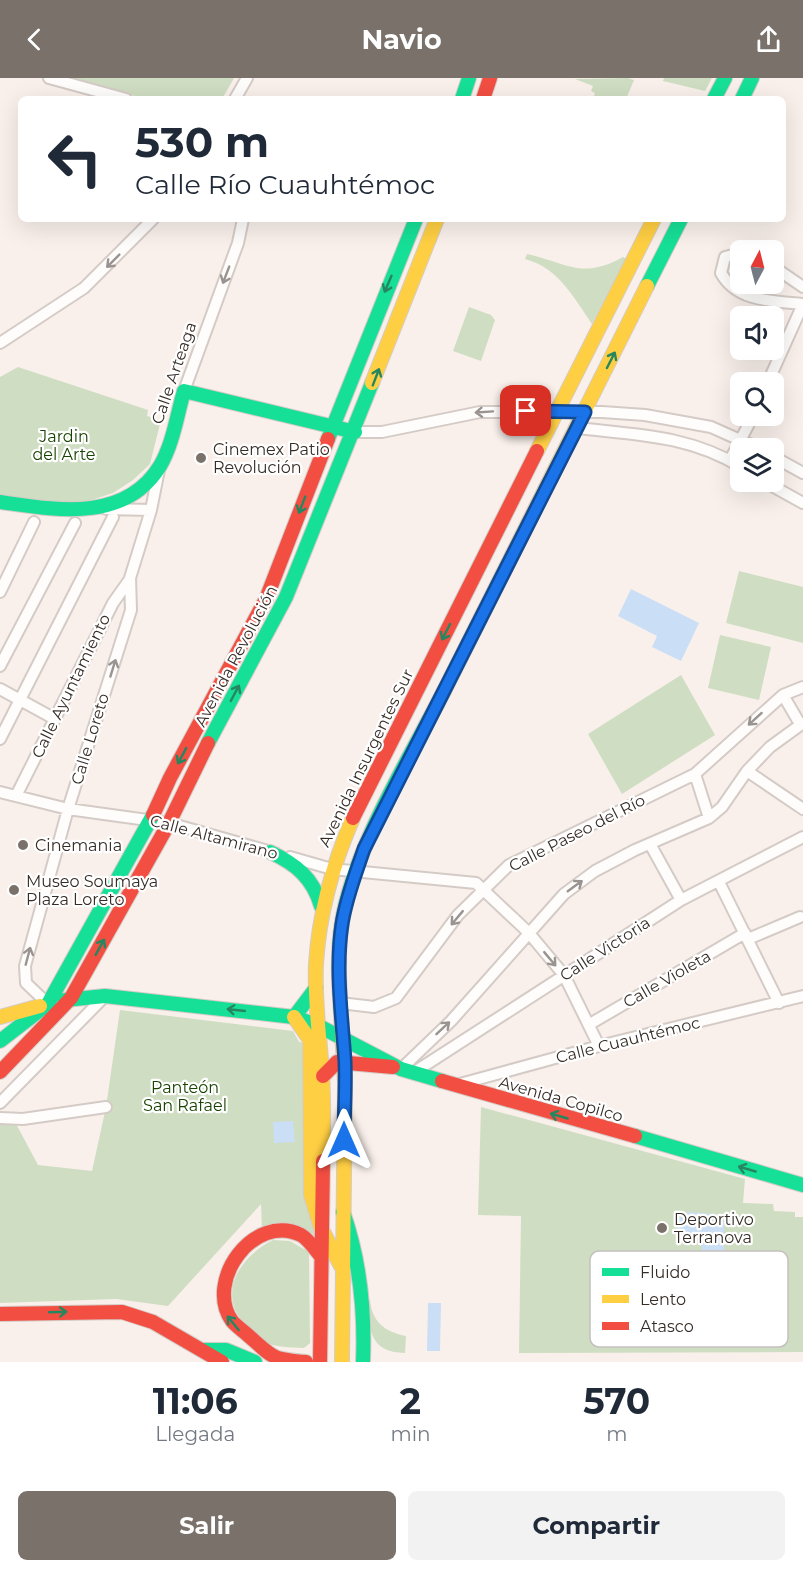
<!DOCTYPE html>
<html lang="es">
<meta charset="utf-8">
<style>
:root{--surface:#fff;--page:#f2f2f3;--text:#1f2937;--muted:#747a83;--accent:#7a716b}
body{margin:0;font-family:Montserrat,sans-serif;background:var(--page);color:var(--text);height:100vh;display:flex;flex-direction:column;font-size:22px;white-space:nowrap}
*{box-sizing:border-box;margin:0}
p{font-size:20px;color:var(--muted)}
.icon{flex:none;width:33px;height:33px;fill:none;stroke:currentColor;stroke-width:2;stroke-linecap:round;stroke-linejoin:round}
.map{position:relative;height:1284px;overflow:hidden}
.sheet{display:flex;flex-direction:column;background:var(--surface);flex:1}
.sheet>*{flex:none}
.top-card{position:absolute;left:18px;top:18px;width:768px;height:126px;border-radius:9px;box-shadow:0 6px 24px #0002;background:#fff;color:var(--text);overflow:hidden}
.needle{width:39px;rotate:7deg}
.fabs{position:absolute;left:730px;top:162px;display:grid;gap:12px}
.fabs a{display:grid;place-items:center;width:54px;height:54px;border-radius:9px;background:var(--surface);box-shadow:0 6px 24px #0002;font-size:30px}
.pin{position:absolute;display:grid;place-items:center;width:51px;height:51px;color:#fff;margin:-26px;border-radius:12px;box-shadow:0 3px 9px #0006}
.me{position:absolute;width:66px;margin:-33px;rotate:0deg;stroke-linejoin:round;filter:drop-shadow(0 0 4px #0008)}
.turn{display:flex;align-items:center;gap:21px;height:126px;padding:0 18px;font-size:27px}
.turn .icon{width:78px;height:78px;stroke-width:2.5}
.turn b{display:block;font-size:42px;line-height:51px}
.eta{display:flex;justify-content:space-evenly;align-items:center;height:102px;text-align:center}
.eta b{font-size:36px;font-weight:700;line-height:42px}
.primary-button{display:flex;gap:12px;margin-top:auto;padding:12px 18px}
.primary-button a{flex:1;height:69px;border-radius:9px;background:var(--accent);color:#fff;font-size:24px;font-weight:700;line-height:69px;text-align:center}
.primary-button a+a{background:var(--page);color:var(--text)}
header{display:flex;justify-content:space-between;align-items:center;height:78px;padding:0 18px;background:var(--accent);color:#fff;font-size:27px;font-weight:700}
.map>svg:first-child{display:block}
</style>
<header><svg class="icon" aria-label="back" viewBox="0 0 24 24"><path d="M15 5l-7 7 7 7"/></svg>Navio<svg class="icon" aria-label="share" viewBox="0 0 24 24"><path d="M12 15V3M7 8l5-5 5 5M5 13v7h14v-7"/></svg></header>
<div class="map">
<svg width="803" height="1284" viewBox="0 0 803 1284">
<rect width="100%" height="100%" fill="#f9f0eb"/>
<path fill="#cfddc2" d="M67,0H234L222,21H146Z
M628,0L634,2L626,21H593L595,15L591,13L593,8L575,1Z
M664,0H712L705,13L663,3Z
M527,176C568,185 581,202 623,179L627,181L592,246C574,220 559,190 525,181Z
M469,229L491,237L495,242L481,283L453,273Z
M18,289L148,332L147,338L161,342L150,386L133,402L113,415L79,426L0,419V299Z
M739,493L803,509V565L726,545Z
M720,557L771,569L759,622L708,610Z
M681,597L715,657L622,716L588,656Z
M120,932L293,953L299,964L305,965L314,1157C298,1144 281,1148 262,1152L261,1126L168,1228L116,1221L0,1225V1042L15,1044L38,1087L92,1093L106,1029Z
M481,1029L745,1101L743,1125L773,1126L774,1133L795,1134V1139H803V1274L519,1275L521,1138L478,1137Z
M273,1162L290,1163L309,1174L310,1265L304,1270C290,1269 275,1270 263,1263C258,1261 253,1255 249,1251C215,1219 237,1180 273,1162Z
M366,1222H370C372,1244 385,1254 406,1258L405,1275C368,1274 371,1252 366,1222Z"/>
<path fill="#cadef6" d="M631,511L699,545L681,583L652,569L657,558L618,538Z
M293,1043L295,1064L274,1065L273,1044Z
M688,1134L716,1136L724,1143V1189L718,1197L703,1193L701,1153C694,1159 685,1163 678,1153V1141Z
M428,1225H441L440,1273H427Z"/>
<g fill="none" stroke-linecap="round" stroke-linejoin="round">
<g stroke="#d5cbc6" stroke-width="14">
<path id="street" d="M49,0L126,21
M235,21L247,0
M741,175L725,179L721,195C737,224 773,223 803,226
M774,189L803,209
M0,265L84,210L153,141
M768,304L803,226
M184,313L238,165L243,141
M577,350C637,357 688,357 741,389
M355,354H382L480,334H602L645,337L711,349L758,370
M774,379L803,395
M730,382L753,338
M765,404L803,425
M106,431L151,432
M0,514L34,444
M0,588L75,445
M0,611L55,641
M783,617L800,646
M0,661L113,439
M747,693L803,731
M695,696L709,740
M0,714L68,731L169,745L275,775
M16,718L113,525L130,501
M650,766L681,822
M290,779L332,791L476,805L528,854L564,897L599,968
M719,804L779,925
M748,861L800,839
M340,925L374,929L396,920L458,837L509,787L695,696L783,617L803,609
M48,926L26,905L25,888L68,731L131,532L130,500L151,432L159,392
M590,946L745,855
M401,991L451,943L564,816L595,793L635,772L709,740L722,729L747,693L770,669L803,645
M413,995L681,822L803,759
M460,1006L599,968L803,918
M0,1025L105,918
M0,1040L23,1041L106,1029"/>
</g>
<g stroke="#d5cbc6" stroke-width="16">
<path id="fast" d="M462,21L469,0
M714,21L725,0
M742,21L752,0
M647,208L681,141
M328,361L416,141
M0,424C56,432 125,445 160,388C173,366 177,337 184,313L355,354
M208,665L286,519L372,305
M270,774C296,786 313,800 321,828
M65,922L105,918L294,939L317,947L401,991L442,1003
M341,936C339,905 337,874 342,844C354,770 409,681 444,613
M294,939L316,910
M0,963L48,926L153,737
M635,1058L803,1107
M343,1134C360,1182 365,1233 363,1284
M203,1272H226L255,1284"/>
</g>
<g stroke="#d5cbc6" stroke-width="16">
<path id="slow" d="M372,305L437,141
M537,373L654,141
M444,613L647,208
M341,936L345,1005L342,1284
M0,939L40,928
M294,939L310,962L311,1117L321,1150L341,1188
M323,1083C323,1054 324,1025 322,996C320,959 314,923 316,886C319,836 333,786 353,740"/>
</g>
<g stroke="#d5cbc6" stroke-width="16">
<path id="jam" d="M483,21L490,0
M153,737L170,700L266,521L328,361
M353,740L537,373
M0,994L71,920L169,745L208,665
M323,998L337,984L393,989
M442,1003L635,1058
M0,1236L122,1234L153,1244L222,1284
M306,1284C272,1281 275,1281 250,1259C245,1254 237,1249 232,1243C204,1203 254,1134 301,1157C308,1161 315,1171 320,1177
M320,1284L323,1083"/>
</g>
<use href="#street" stroke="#fefdfc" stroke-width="10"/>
<use href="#fast" stroke="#16e098" stroke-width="14"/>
<use href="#slow" stroke="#ffcf43" stroke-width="14"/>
<use href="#jam" stroke="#f24e42" stroke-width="14"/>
</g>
<defs><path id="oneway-shaft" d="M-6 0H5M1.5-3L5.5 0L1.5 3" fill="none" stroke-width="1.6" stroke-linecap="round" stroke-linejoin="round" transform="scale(1.5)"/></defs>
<g stroke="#9a9491">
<use href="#oneway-shaft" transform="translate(113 183) rotate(135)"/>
<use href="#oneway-shaft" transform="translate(226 197) rotate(111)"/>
<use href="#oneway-shaft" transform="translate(484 334) rotate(176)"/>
<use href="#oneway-shaft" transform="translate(113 590) rotate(-73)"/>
<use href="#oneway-shaft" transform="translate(755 641) rotate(138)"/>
<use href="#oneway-shaft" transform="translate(575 808) rotate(-36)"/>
<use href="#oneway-shaft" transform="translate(457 840) rotate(130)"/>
<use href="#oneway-shaft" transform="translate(28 878) rotate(-75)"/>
<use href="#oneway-shaft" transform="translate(550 881) rotate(50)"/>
<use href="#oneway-shaft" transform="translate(443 950) rotate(-43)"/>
</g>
<g stroke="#26865f">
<use href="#oneway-shaft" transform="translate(388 206) rotate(113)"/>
<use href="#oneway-shaft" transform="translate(611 282) rotate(-63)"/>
<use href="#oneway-shaft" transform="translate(376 299) rotate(-69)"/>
<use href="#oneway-shaft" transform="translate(302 427) rotate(111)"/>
<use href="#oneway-shaft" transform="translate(446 554) rotate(117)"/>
<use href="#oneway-shaft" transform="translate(235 615) rotate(-62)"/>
<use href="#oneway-shaft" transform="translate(182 678) rotate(118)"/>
<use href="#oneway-shaft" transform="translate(100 869) rotate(-61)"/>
<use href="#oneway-shaft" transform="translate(236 932) rotate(-174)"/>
<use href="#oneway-shaft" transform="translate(559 1038) rotate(-164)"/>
<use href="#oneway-shaft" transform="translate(747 1091) rotate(-164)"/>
<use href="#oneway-shaft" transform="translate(58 1234) rotate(-2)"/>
<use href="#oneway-shaft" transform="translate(233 1245) rotate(-129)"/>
</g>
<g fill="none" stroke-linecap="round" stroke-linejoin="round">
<g stroke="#114b97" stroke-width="15">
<path id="route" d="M344,1062C344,1036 346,1009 345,983C342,938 335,892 342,846C346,820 356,795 364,771L585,334L526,333"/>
</g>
<use href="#route" stroke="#1a73e8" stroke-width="10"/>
</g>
<g fill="#7a716b" stroke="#fff" stroke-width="2">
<circle cx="201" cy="380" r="6"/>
<circle cx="23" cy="767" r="6"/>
<circle cx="14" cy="812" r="6"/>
<circle cx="662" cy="1150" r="6"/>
</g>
<g text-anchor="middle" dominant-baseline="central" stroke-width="4.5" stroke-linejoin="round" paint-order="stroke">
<g font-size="16" fill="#362c26" stroke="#fff">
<text transform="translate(174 295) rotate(-71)">Calle Arteaga</text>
<text transform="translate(236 578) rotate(-62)">Avenida Revolución</text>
<text transform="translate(71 608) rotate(-64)">Calle Ayuntamiento</text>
<text transform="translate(90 661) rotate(-73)">Calle Loreto</text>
<text transform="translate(366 680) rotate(-64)">Avenida Insurgentes Sur</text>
<text transform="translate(577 755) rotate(-27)">Calle Paseo del Río</text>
<text transform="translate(214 759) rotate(15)">Calle Altamirano</text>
<text transform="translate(605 871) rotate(-33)">Calle Victoria</text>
<text transform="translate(667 901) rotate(-30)">Calle Violeta</text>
<text transform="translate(628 962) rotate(-14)">Calle Cuauhtémoc</text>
<text transform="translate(561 1021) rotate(16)">Avenida Copilco</text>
</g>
<g font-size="16" fill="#184300" stroke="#fff">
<text x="64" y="358">Jardin<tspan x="64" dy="18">del Arte</tspan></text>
<text x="185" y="1009">Panteón<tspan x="185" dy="18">San Rafael</tspan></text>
</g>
<g font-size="16" fill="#362c26" stroke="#fff" text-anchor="start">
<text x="213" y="371">Cinemex Patio<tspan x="213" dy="18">Revolución</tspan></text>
<text x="35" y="767">Cinemania</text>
<text x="26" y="803">Museo Soumaya<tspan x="26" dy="18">Plaza Loreto</tspan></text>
<text x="674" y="1141">Deportivo<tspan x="674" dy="18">Terranova</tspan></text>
</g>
</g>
<rect x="590" y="1173" width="198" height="96" rx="9" fill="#fff" stroke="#c3c0be" stroke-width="1.5"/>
<rect x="602" y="1190" width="27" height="8" fill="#16e098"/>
<rect x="602" y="1217" width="27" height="8" fill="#ffcf43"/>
<rect x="602" y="1244" width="27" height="8" fill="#f24e42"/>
<g font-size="16" fill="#362c26">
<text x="640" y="1200">Fluido</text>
<text x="640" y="1227">Lento</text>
<text x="640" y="1254">Atasco</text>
</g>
</svg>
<div class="fabs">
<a><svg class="needle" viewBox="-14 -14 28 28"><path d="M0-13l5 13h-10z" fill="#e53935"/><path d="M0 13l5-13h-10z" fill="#747a83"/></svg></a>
<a><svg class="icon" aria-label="sound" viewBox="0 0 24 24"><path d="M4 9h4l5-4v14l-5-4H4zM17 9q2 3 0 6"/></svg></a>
<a><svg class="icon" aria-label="search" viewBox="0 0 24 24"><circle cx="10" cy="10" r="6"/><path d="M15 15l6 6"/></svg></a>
<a><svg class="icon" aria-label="layers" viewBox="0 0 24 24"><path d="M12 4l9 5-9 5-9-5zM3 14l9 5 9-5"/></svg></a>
</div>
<div class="pin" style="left:526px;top:333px;background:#d93025"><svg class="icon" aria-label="arrive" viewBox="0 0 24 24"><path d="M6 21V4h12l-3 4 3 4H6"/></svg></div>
<svg class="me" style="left:344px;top:1062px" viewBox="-20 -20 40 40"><path d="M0-17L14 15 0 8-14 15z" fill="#1a73e8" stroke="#fff" stroke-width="4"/></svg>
<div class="top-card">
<div class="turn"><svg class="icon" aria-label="left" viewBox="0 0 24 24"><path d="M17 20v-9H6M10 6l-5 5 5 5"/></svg><div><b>530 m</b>Calle Río Cuauhtémoc</div></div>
</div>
</div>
<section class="sheet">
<div class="eta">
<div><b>11:06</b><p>Llegada</p></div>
<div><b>2</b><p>min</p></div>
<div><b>570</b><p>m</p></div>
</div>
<div class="primary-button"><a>Salir</a><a>Compartir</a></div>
</section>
